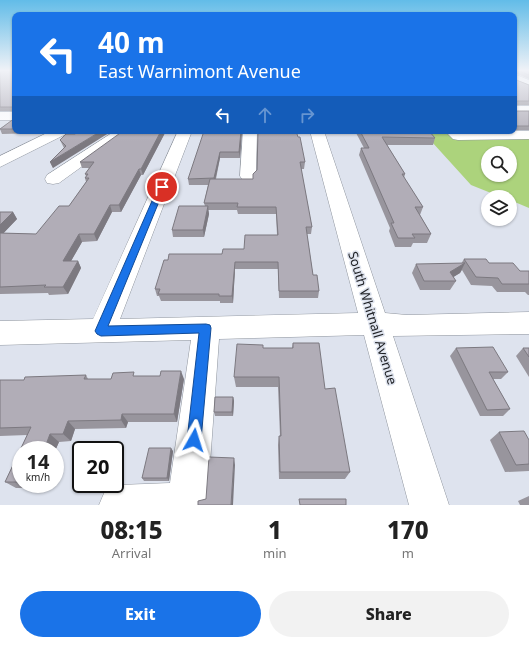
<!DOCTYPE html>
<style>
:root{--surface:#fff;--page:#f2f2f2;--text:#222;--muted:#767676;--accent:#1a73e8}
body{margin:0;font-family:"Noto Sans",sans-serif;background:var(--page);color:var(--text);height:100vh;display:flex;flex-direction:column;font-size:15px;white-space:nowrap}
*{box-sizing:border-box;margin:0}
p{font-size:13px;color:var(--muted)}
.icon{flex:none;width:22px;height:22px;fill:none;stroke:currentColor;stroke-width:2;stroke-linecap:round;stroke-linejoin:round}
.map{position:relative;height:505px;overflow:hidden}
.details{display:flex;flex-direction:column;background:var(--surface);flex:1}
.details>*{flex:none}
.top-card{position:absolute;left:12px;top:12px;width:505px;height:122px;border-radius:8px;box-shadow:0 1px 3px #0004;background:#1a73e8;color:#fff;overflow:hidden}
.controls{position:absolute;left:481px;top:146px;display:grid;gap:8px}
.controls a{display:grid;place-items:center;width:36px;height:36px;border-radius:50%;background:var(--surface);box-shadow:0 1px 3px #0004;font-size:20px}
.speed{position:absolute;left:12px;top:441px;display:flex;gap:8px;font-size:20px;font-weight:700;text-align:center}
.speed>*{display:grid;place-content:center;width:52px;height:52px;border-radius:50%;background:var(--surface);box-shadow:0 1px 3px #0004;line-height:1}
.speed small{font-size:10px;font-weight:400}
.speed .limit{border:2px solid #111;border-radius:6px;background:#fff;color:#111}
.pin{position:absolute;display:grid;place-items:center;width:34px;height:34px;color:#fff;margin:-17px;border:2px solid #fff;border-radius:50%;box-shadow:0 1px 4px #0007}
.me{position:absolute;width:44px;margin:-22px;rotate:6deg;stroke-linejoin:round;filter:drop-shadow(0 0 3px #0008)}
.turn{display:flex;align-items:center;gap:14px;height:84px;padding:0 20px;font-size:18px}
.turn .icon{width:52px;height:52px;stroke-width:2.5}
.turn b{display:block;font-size:28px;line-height:34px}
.lanes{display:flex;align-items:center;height:38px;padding:0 20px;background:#0003;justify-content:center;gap:20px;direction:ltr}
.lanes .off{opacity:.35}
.eta{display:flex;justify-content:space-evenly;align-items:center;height:68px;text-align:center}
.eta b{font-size:24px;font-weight:800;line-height:28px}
.action{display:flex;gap:8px;margin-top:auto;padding:8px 20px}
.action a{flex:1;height:46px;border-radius:24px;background:var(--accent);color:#fff;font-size:16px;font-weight:800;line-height:46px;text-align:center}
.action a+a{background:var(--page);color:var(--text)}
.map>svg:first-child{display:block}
</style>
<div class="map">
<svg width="529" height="505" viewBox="0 0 529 505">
<rect width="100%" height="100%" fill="#dee3ee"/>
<path fill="#acd37c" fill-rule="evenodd" d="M422,131H448L529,137V208L510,200V197H501L471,185ZM488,153H510V175H488Z"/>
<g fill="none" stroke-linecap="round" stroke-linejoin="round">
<g stroke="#8f959e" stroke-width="1">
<path id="minor" d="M514,74L529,80V87L514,81Z
M514,106H529V114H514Z
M0,112H15V120H0Z
M51,131H68L66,134L0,167V156Z
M115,131H131L59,183L53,184L47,183L45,179L47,175Z
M178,131H192L120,319L358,313L310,131H324L385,313L407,315L529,312V334L393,336L449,505H409L364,335L219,339L207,505H99L105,491L119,485L170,483L191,340L0,345V321L93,319Z
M243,131H257L256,176L254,179L248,181L242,179L240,176Z
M445,131H529V139L458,140L453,139Z"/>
</g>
<use href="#minor" fill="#fff" fill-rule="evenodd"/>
</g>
<path fill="#98959d" d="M0,71H15V111H0Z
M514,71H529V79L515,73Z
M514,75V79L529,85V105H515V111H529V130H514Z
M15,118V131H41L39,133L2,134L0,129Z
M166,131L143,175H141L121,212H112L97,241L82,242L71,261H78L81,268L68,294L49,295L48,293L0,294V212H13L17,219L3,233L36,234L69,206L86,182L85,178L86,176L85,174L89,168H82L80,162Z
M242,131L240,158H220L216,179H253L257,170L258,131L305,162L304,169H301L312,227L311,234H307L313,275L319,291L318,298H279L278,269H235L233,303H220V301H161L159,296H157L155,289L222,254L244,249L277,235L276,214H238L237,210H208L209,214L204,237H173L172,230L205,206L204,203L208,185H189L188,179Z
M355,131H429L435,138L433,145H387L405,174L404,178L423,207L420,215L431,234L427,243H413L411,247H395L389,231L390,228L359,155L361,148H364Z
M75,134L53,168L50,162L64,148L60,140Z
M464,259L489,263L520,271H529V295H528L525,292H497L492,286L471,285L462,270L460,273L453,277L456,281L450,290H420L412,273L416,264H461Z
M293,343L325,389L350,472L345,479H279L278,445L279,436H280L278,387H236L234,377L263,348H292Z
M456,348L508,372L501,379H493L510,409L503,416H480L450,356Z
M523,348H529V377L516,356Z
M86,375L88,379H111L136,376L184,379L177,422H128L126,428L75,429L71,441L59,442L55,451V450H21V484H42L40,488H16L5,482L27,435L0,436V380H24Z
M233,397L234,401L233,416H215L214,412Z
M499,432L529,440V471L505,472L490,440Z
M173,451L169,481H144L142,478Z
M81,462V484H111V485L83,486L75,479Z
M529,496V505H520L518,501Z"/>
<path fill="#7c7980" d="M101,131H112L53,168L50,162Z
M161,131H166L143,175L141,169Z
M241,131H242L240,158L239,152Z
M220,152V158L214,185V178Z
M139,169L141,175L121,212L119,205Z
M110,205L112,212L97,241L94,234Z
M208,206L209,214L204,237L203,230Z
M13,212L17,219L0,237V225Z
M79,234L82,242L67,268L63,261Z
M78,261L81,268L68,294L63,287Z
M235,262V269L233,303L232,296Z
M465,263L460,273L447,281L450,272Z
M181,371L184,379L177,422L174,414Z
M233,397L234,401L233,416L232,412Z
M122,414L128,422L126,428L121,420Z
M68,421L75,429L71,441L63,434Z
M50,434L59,442L55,451V450H44Z
M114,444L120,452L115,470V450H112Z
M171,448L173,451L169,481L167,478Z
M234,458L235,465L233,505H231Z
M35,484H42L40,488Z"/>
<path fill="#b1adb7" stroke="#7c7980" d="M0,71H15V107H0Z
M519,71H529V75Z
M514,75V79L529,85V101H515V111H529V126H514Z
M15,118V129H0Z
M79,131H101L50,162L66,146L60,140L66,134H75Z
M123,131H161L141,169H139L119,205H110L94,234H79L63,261H78L63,287H44L46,285L0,287V233L36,234L59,206H69L89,178H85L88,174H85L94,162H80Z
M204,131H241L239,152H220L214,178L188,179Z
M258,131H296L298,137H300L305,162H300L312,227H306L313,275H317L319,291H279L278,262H235L232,296H219V294H158L160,289H155L164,260H168L169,254H222L223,249H244L245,235H278L276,207H237L238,203H204L210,179H253V174L257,170Z
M360,131H429L435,138L382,137L405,174H402L423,207H415L431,234H412L415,238H398L391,223H394L361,148H369Z
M179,206H208L203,230H172Z
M0,212H13L0,225Z
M464,259H486L489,263H513L520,271H529V284H502L498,278L476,277Z
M465,263L450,272L456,281H424L416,264Z
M293,343H319L325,389L335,388L350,472H280L279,436H281L279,377H234L237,344L263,345V348H293Z
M493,347L508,372H489L510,409L487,410L456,348Z
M523,348H529V357Z
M161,371H181L174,414H122L121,420L68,421L63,434H50L44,450H21V482H5L31,427L0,428V380H24L25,377L86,375L84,379H111L113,373L134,372L133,376H160Z
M215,397H233L232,412H214Z
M524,431L529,440V464L516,465L499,432Z
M114,444L112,450H85L87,445Z
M149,448H171L167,478H142Z
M209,457L234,458L231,505H198V501L206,499Z
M81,462V479H75Z
M299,499H346V505H300Z"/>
<linearGradient id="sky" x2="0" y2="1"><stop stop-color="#62bce8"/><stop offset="0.5" stop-color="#f0f2f7"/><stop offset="1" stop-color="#f0f2f7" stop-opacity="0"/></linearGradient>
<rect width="529" height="141" fill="url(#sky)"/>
<path fill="#1a73e8" stroke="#114b97" d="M159,185L165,187L108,326L206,324L210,325L211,328L201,440L199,445L194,447L189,445L187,440L199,333L101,336L97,334L95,331Z"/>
<g text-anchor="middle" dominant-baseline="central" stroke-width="3" stroke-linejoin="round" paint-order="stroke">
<g font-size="13" fill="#202226" stroke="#dee3ee">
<text transform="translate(373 318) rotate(73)">South Whitnall Avenue</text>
</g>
</g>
</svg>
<div class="controls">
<a><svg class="icon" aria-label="search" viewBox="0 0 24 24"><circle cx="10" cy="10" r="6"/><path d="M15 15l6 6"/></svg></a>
<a><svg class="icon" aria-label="layers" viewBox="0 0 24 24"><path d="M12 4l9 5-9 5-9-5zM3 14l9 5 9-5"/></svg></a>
</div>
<div class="speed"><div>14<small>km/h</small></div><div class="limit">20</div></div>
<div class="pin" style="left:162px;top:187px;background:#d93025"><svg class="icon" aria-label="arrive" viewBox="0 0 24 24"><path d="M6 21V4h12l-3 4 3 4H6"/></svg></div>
<svg class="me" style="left:194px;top:440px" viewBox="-20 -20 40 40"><path d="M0-17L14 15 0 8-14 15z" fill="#1a73e8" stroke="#fff" stroke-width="4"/></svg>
<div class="top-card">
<div class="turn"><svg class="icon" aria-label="left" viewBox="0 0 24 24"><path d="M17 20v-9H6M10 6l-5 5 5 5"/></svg><div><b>40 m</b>East Warnimont Avenue</div></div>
<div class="lanes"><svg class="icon" aria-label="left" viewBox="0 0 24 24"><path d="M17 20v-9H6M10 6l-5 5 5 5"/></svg><svg class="icon off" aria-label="ahead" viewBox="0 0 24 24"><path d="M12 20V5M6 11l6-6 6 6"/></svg><svg class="icon off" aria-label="right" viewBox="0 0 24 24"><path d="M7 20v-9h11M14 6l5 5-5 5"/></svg></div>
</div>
</div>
<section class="details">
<div class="eta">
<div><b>08:15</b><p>Arrival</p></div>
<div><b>1</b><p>min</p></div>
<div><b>170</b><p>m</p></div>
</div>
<div class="action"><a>Exit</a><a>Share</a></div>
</section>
